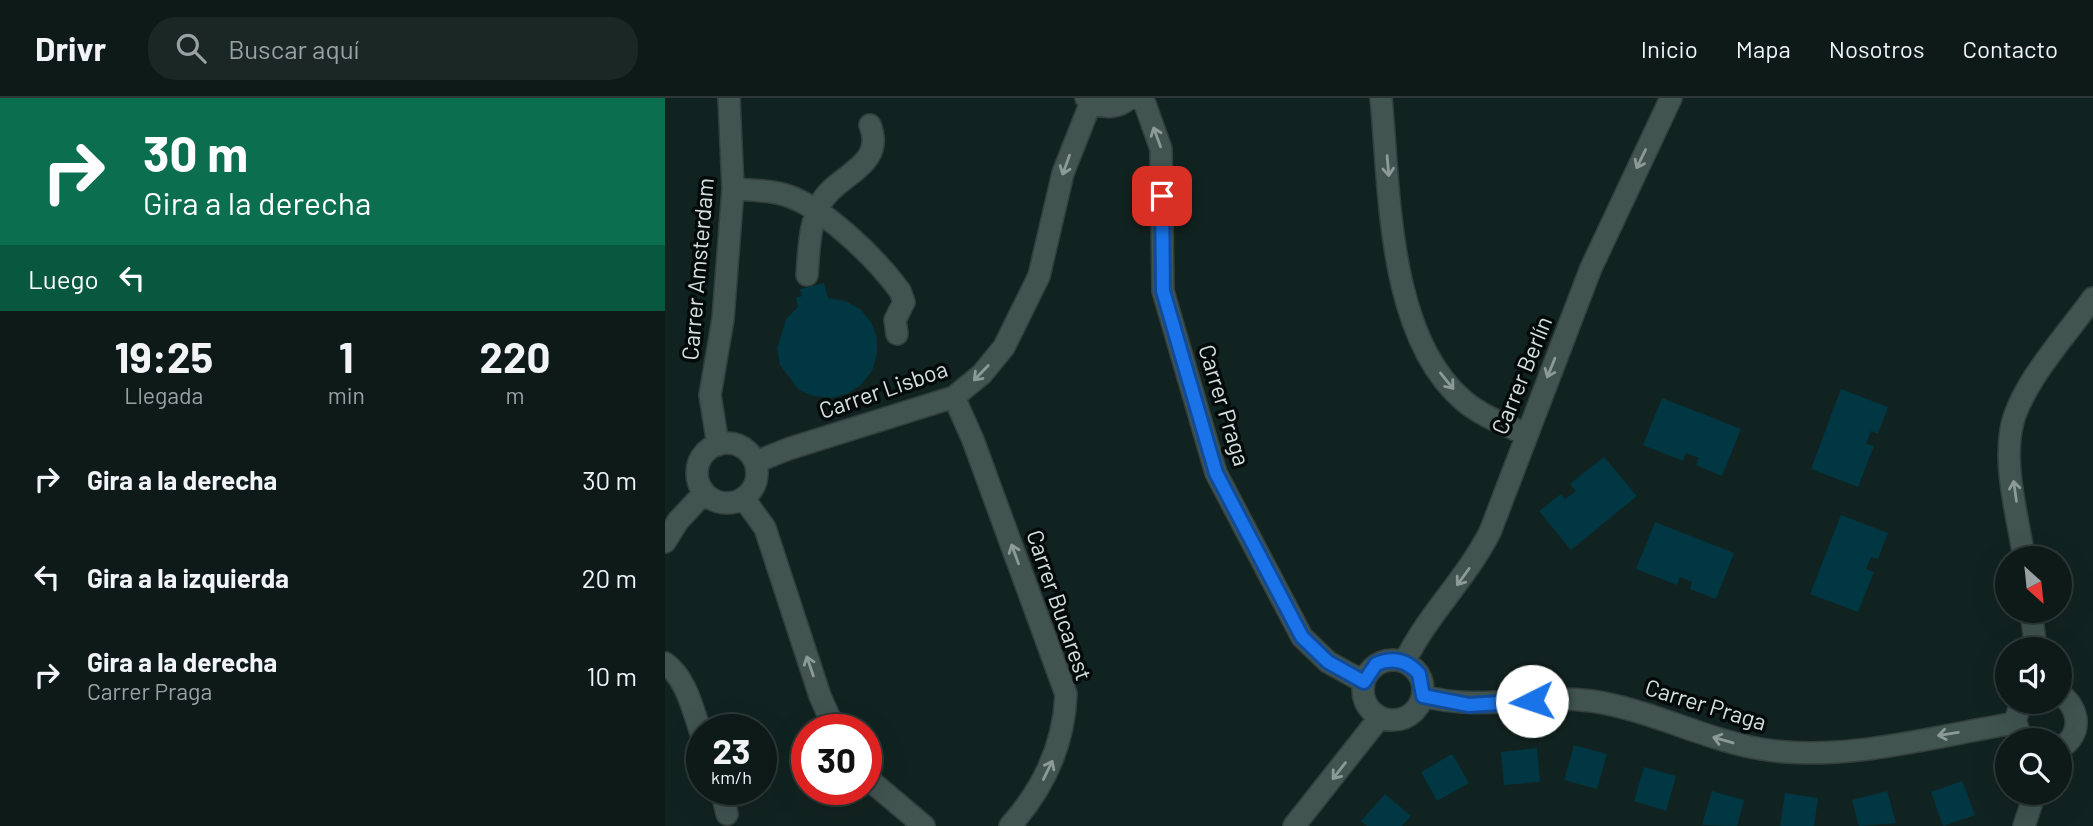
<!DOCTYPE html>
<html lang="es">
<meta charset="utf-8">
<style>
:root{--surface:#0d1a18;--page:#1b2725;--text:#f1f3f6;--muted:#9aa1a2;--line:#2d3837}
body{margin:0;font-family:Barlow,sans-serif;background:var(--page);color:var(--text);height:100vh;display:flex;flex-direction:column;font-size:26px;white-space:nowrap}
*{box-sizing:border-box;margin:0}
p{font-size:23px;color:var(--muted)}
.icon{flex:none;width:38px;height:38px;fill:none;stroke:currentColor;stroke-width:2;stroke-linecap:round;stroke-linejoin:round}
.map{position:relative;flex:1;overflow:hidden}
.details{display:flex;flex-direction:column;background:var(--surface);width:665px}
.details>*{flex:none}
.top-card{background:#0b6e4f;color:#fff;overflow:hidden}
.needle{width:46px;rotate:153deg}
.fabs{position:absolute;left:1330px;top:448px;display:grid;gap:14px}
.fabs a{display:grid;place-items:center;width:77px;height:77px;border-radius:50%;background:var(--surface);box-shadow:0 7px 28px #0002,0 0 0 2px var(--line);font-size:35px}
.speed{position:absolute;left:21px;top:616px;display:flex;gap:14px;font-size:35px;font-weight:700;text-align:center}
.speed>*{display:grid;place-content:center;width:91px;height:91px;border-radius:50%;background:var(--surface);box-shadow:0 7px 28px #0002,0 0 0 2px var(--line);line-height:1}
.speed small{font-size:18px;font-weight:400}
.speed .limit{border:10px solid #d22;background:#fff;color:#111}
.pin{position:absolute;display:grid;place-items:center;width:60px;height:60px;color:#fff;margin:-30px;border-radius:14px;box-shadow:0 4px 10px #0006}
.me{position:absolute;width:77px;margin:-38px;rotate:266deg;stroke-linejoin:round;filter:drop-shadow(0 0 5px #0008)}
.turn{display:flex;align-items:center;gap:24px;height:147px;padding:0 28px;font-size:32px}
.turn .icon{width:91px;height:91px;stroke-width:2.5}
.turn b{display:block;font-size:49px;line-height:60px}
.then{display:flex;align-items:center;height:66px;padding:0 28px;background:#0003;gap:14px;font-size:26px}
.eta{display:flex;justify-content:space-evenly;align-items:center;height:119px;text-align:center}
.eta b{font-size:42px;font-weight:700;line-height:49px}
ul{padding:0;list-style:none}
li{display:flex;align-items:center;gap:21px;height:98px;padding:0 28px}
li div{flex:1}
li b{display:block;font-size:26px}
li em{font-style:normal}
header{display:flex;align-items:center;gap:42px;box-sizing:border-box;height:98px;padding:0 35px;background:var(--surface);border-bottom:2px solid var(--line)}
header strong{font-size:33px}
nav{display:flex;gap:38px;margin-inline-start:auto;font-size:24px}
.search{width:490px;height:63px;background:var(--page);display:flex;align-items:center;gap:18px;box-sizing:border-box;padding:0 24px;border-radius:28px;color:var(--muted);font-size:26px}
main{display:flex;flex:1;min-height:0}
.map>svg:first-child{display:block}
</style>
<header>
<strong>Drivr</strong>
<div class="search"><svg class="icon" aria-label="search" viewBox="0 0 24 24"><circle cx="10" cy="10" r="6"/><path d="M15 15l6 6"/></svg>Buscar aquí</div>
<nav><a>Inicio</a><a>Mapa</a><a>Nosotros</a><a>Contacto</a></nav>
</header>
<main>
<section class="details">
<div class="top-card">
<div class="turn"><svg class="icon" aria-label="right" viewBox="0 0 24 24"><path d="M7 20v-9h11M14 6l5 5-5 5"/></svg><div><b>30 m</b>Gira a la derecha</div></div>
<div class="then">Luego<svg class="icon" aria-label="left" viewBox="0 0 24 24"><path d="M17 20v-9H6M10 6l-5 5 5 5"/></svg></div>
</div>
<div class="eta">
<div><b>19:25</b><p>Llegada</p></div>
<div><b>1</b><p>min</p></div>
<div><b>220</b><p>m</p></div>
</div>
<ul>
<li><svg class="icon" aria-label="right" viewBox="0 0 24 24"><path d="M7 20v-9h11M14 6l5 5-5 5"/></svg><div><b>Gira a la derecha</b></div><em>30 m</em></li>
<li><svg class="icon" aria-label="left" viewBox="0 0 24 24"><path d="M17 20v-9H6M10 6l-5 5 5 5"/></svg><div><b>Gira a la izquierda</b></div><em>20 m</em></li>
<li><svg class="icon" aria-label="right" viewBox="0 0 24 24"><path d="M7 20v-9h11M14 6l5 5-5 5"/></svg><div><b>Gira a la derecha</b><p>Carrer Praga</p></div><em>10 m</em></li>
</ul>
</section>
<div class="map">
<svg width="1428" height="728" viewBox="0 0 1428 728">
<rect width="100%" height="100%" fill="#112320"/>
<path fill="#003743" d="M159,185L163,200L180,203L195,211L206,224L212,240V257L207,273L196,287L182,296L166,300L148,298L134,292L115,267L112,251L121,221L133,209L131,200L137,198L135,191Z
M1176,291L1223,309L1213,336L1206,333L1201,346L1209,348L1193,389L1146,371Z
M997,300L1076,331L1057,378L1031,367L1034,360L1021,355L1018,363L978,347Z
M939,359L972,398L906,452L874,413L896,396L900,401L911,393L905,386Z
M1176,417L1223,435L1213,461L1206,459L1201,471L1209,474L1193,514L1145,496Z
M990,424L1069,455L1051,501L1025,491L1027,484L1015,479L1012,487L971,471Z
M909,647L942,656L932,691L899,682Z
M872,650L875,684L839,687L836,654Z
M787,656L804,685L772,703L756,674Z
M979,669L1011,678L1001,713L969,703Z
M1297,683L1310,717L1278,728L1266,694Z
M1047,693L1079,702L1072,728L1037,727Z
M1222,693L1231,725L1194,728L1187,702Z
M1120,695L1153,700L1149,728H1115Z
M720,696L746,718L737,728H702L696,723Z"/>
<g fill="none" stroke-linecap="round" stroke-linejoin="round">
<g stroke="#333f3c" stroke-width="24">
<path id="minor" d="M421,0C436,11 451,12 465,0
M474,0L480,6L496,51L498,193L551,375L637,539L663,564L699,584
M716,0C725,92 722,238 799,303C817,318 839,326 860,336
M68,91C84,92 101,92 117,96C156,106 211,160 235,193L239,204L230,222L232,236
M142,177C144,153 144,124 157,103C173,76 221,68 205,27
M289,299L308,342L401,596C399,647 379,690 345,728
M32 375a30 30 0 1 1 60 0a30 30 0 1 1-60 0Z
M53,347L45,297L58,221L68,91L64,0
M91,364L123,351L289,299L317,276L339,249L374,178L398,75L426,4
M79,401L100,430L155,598L170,632
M0,444L13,423L39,395
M1359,460C1353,420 1339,372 1346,332C1353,289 1403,235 1428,200
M1366,513L1371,551
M698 592a30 30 0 1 1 60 0a30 30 0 1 1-60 0Z
M740,563C763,516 801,481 825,434L926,170L1006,0
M0,565C22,581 28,613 37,638
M1395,596C1415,610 1418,637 1395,650
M758,598C819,614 868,595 927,603C986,612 1038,641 1096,651C1177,665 1270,638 1350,625
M1357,642L1350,622L1357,604
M201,679L259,728
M56,691L62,716
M629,728L715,619
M1359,728L1370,695"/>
</g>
<use href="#minor" stroke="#415450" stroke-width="21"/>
</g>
<defs><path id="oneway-shaft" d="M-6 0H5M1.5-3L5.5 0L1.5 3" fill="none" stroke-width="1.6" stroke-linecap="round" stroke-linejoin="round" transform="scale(1.75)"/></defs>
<g stroke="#8c9a98">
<use href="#oneway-shaft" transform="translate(492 39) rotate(-110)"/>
<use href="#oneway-shaft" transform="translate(976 61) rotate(116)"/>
<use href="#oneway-shaft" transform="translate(401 67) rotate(110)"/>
<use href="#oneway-shaft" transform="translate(723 68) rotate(85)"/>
<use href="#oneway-shaft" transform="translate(886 270) rotate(112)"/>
<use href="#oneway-shaft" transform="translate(316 275) rotate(134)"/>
<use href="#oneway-shaft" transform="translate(782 283) rotate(51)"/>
<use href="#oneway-shaft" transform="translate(1350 393) rotate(-98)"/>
<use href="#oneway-shaft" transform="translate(350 456) rotate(-110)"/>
<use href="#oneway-shaft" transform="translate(798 479) rotate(126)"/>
<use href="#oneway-shaft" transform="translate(145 568) rotate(-109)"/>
<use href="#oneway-shaft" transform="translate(1283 636) rotate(171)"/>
<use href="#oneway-shaft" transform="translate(1058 642) rotate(-164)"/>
<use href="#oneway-shaft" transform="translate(383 672) rotate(-64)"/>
<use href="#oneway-shaft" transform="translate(674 673) rotate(128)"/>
</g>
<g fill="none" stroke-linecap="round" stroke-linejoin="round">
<g stroke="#114b97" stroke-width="18">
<path id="route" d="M497,98L498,193L551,375L637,539L663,564L699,584L711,566C728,559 742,562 754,576L758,598L804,607L867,603"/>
</g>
<use href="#route" stroke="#1a73e8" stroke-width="12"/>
</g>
<g text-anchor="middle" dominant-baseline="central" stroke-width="7" stroke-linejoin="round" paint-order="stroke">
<g font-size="23" fill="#d6e1df" stroke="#040a09">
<text transform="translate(32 171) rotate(-85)">Carrer Amsterdam</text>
<text transform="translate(856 277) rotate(-68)">Carrer Berlín</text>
<text transform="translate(218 291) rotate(-19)">Carrer Lisboa</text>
<text transform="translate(560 307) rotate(73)">Carrer Praga</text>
<text transform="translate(395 507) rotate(71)">Carrer Bucarest</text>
<text transform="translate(1041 606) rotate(17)">Carrer Praga</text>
</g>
</g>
</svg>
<div class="fabs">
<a><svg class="needle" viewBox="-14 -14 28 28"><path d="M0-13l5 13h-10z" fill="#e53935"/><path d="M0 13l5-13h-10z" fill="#9aa1a2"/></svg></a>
<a><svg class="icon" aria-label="sound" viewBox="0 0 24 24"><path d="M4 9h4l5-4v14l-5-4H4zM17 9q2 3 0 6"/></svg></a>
<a><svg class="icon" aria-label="search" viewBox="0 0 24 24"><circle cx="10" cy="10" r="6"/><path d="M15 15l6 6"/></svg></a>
</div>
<div class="speed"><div>23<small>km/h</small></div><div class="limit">30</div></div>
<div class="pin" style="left:497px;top:98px;background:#d93025"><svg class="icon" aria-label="arrive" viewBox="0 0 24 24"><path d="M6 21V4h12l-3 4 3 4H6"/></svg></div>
<svg class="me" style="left:867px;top:603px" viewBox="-20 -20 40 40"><circle r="19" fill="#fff"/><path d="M0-13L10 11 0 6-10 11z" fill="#1a73e8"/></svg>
</div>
</main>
